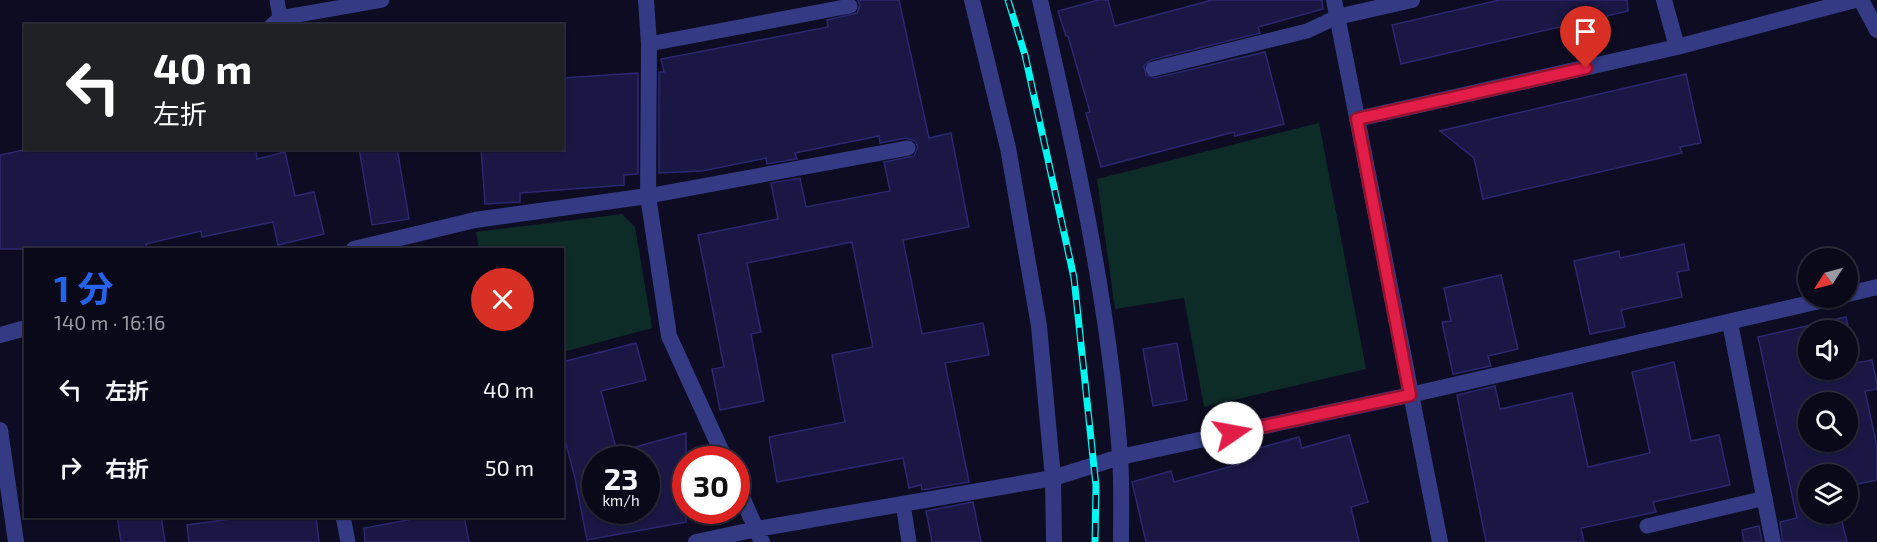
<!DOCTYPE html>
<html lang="ja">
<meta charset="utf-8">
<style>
:root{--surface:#0a091a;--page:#181727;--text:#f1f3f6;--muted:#999aa2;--line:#2a2a39;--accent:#2563eb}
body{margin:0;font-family:"Exo 2","Noto Sans JP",sans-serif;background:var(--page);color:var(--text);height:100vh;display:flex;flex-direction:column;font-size:22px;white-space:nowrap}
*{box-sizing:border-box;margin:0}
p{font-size:20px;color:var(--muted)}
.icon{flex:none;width:33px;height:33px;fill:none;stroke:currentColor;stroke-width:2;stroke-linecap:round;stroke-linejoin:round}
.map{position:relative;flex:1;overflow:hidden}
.drawer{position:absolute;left:24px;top:248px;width:540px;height:270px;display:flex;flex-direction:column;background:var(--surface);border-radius:0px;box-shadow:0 2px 4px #0004,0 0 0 2px var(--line)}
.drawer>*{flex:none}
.top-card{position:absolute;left:24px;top:24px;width:540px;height:126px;border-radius:0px;box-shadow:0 2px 4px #0004,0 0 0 2px var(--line);background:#202124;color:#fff;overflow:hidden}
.needle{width:39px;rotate:234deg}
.fabs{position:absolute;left:1798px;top:248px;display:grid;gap:12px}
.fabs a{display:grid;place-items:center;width:60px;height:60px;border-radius:50%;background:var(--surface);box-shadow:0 2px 4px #0004,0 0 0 2px var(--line);font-size:30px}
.speed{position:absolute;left:582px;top:446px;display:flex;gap:12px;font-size:30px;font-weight:700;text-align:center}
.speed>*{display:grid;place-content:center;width:78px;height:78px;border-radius:50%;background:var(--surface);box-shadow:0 2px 4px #0004,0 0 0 2px var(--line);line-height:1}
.speed small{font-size:15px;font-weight:400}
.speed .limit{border:9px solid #d22;background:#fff;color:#111}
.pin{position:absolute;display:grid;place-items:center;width:51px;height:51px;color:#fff;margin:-62px -26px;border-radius:50% 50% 50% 0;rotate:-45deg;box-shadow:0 0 6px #0007}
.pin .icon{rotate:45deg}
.me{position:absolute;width:66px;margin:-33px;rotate:78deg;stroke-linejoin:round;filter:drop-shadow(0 0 4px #0008)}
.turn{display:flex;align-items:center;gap:21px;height:126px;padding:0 30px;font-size:27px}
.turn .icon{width:78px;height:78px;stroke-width:2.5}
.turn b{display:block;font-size:42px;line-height:51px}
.round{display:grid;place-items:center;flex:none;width:63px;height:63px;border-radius:32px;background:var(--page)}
.headline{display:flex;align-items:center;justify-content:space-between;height:102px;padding:0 30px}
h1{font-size:36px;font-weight:700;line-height:45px;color:var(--accent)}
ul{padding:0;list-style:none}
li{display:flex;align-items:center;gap:18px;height:78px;padding:0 30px}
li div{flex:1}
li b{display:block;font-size:22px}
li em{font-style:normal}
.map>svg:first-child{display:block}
</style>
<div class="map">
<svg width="1877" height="542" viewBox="0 0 1877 542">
<rect width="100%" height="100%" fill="#0d0c22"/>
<path fill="#0e2c27" d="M1319,123L1366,369L1204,407L1184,298L1115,309L1097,179Z
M622,214L635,227L652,328L563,352L562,249H479L476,232Z"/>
<path fill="#1a1744" stroke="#2c2771" stroke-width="1.5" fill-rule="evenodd" d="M858,0H899L929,138L951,133L969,227L903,240L922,334L983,323L989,355L945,363L969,482L922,490L921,485L909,488L903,458L777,482L769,437L845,422L832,355L873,347L852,242L747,263L761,332L751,334L764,401L720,410L712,369L724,367L698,235L778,219L771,183L800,178L806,207L890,191L884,162L914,156L918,147L915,141L906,138L880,143L879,136L795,153L797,159L767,164L766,158L702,171L659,173V72H664L661,59L828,27L827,20L857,13L860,5Z
M1098,0H1108L1115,26L1212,0H1322L1323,9L1258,27L1260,33L1151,60L1144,66L1146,75L1155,78L1265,52L1284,124L1235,136L1234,132L1101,167L1086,113L1090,112L1068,36H1066L1058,11Z
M1499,0H1627L1628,11L1401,64L1392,25Z
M638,73V174L624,175V185L520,193V202L485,204L481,148H562V78Z
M1686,74L1701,143L1680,147L1682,153L1483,199L1474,158L1440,131Z
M33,148H256L257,159L285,152L295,196L314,192L324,234L278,245L273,222L202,237L201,231L146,244L147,249H0V155Z
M359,148H397L409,219L372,225Z
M1684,244L1689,270L1677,272L1682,297L1621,310L1625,327L1590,334L1574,261L1619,251L1620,258Z
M1501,275L1518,349L1488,356L1491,366L1453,374L1442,322L1451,321L1444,288Z
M1846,317L1856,363L1872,360L1877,384V389L1865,391L1877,446V480L1848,486V474H1809V513H1840L1847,542H1783L1780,522L1797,518L1758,337ZM1809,330H1848V369H1809ZM1809,402H1848V441H1809Z
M636,343L646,380L601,391L617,452L686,433V522L587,540L575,478L562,429V362ZM596,459H646V510H596Z
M1177,343L1187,400L1153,406L1143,349Z
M1674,362L1691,441L1719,435L1730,485L1653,502L1656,512L1581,528L1584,542H1486L1457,395L1495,386L1500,409L1572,393L1588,467L1650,453L1632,372Z
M1349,435L1368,502L1351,507L1359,542H1146L1132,482L1171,471L1174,482L1240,464L1237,454L1299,437L1302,448Z
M973,502L981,542H932L926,511Z
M117,516H161L165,542H121Z
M253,516H316L319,542H189L187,525Z
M429,516H464L469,542H365L364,528Z
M1759,526L1762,542H1744L1742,530Z"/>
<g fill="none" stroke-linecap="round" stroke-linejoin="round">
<path stroke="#343b84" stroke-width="15" d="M280,18L382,0
M271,26L280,18L277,0
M649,44L850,6
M1153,69L1307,31L1337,17
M648,196L908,148
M903,504L909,542
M343,516L348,542
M1647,526L1765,498"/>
<path stroke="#343b84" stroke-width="16" d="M646,0L649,44L648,196L669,336L725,459
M972,0L1008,148L1039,326L1053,478L1054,542
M1040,0C1075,150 1109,301 1120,456C1122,484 1121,513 1121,542
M1664,0L1677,47L1855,0
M1861,0L1877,30
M1337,17L1412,0
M1357,119L1677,47
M354,249L475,220L648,196
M1848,294L1877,287
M1730,323L1773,542
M0,335L26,328
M0,430L16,542
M736,484L762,542
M696,542L757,529L1053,478L1120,457L1410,395L1837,297"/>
<path stroke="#343b84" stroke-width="16" d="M1334,0L1440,542"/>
<g stroke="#00f8f0" stroke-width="7">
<path id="rail" d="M1008,0L1025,55L1074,278L1096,486L1095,542"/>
</g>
<use href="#rail" stroke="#0d0c22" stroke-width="4.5" stroke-dasharray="14" stroke-linecap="butt"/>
</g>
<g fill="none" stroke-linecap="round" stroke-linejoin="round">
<g stroke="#92132f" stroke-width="15">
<path id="route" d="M1232,433L1410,395L1357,119L1586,68"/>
</g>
<use href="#route" stroke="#e11d48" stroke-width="10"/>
</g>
</svg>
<div class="fabs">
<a><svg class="needle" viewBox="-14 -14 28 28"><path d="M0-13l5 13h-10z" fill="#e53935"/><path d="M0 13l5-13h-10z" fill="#999aa2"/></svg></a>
<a><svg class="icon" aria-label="sound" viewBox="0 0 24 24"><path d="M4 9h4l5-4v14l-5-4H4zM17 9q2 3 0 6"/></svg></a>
<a><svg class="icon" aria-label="search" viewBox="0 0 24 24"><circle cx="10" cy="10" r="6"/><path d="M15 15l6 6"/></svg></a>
<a><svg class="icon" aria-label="layers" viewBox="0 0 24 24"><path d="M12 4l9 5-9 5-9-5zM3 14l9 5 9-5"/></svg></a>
</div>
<div class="speed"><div>23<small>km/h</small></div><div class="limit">30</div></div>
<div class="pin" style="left:1586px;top:68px;background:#d93025"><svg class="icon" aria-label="arrive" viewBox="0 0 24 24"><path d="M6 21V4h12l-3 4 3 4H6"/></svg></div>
<svg class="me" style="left:1232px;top:433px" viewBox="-20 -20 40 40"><circle r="19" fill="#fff"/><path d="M0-13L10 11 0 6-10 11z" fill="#e11d48"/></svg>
<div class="top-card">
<div class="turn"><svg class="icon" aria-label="left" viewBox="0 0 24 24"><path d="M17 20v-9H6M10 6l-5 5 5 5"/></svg><div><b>40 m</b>左折</div></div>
</div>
<section class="drawer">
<div class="headline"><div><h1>1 分</h1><p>140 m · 16:16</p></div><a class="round" style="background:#d93025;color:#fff"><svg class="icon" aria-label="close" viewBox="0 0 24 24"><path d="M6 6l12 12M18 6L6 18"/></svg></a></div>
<ul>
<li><svg class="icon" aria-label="left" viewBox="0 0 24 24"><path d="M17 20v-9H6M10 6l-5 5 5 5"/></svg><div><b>左折</b></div><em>40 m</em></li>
<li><svg class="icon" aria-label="right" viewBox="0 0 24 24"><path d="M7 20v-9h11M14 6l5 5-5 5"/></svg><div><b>右折</b></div><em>50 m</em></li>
</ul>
</section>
</div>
